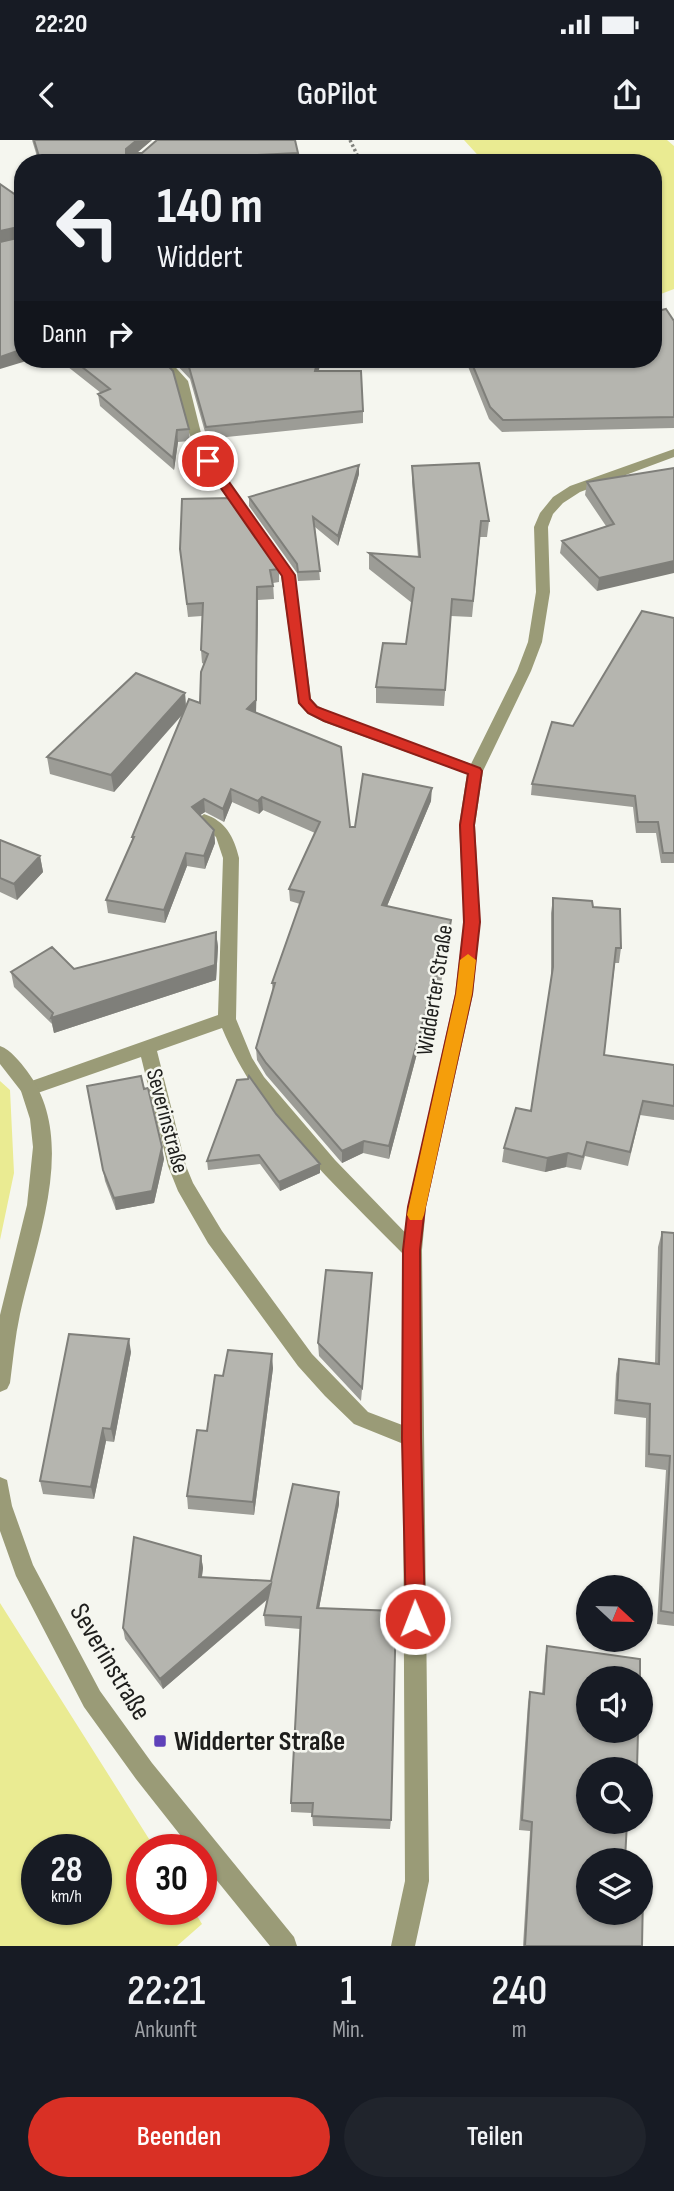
<!DOCTYPE html>
<html lang="de">
<meta charset="utf-8">
<style>
:root{--surface:#171b24;--page:#20242c;--text:#f1f3f6;--muted:#9ea1a6;--accent:#d93025}
body{margin:0;font-family:"Sofia Sans Condensed",sans-serif;background:var(--page);color:var(--text);height:100vh;display:flex;flex-direction:column;font-size:26px;white-space:nowrap}
*{box-sizing:border-box;margin:0}
p{font-size:23px;color:var(--muted)}
.icon{flex:none;width:38px;height:38px;fill:none;stroke:currentColor;stroke-width:2;stroke-linecap:round;stroke-linejoin:round}
.map{position:relative;height:1806px;overflow:hidden}
.drawer{display:flex;flex-direction:column;background:var(--surface);flex:1}
.drawer>*{flex:none}
.top-card{position:absolute;left:14px;top:14px;width:648px;height:214px;border-radius:28px;box-shadow:0 2px 5px #0004;background:#171b24;color:var(--text);overflow:hidden}
.needle{width:46px;rotate:112deg}
.controls{position:absolute;left:576px;top:1435px;display:grid;gap:14px}
.controls a{display:grid;place-items:center;width:77px;height:77px;border-radius:50%;background:var(--surface);box-shadow:0 2px 5px #0004;font-size:35px}
.speed{position:absolute;left:21px;top:1694px;display:flex;gap:14px;font-size:35px;font-weight:700;text-align:center}
.speed>*{display:grid;place-content:center;width:91px;height:91px;border-radius:50%;background:var(--surface);box-shadow:0 2px 5px #0004;line-height:1}
.speed small{font-size:18px;font-weight:400}
.speed .limit{border:10px solid #d22;background:#fff;color:#111}
.pin{position:absolute;display:grid;place-items:center;width:60px;height:60px;color:#fff;margin:-30px;border:4px solid #fff;border-radius:50%;box-shadow:0 2px 7px #0007}
.me{position:absolute;width:77px;margin:-38px;rotate:359deg;stroke-linejoin:round;filter:drop-shadow(0 0 5px #0008)}
.turn{display:flex;align-items:center;gap:24px;height:147px;padding:0 28px;font-size:32px}
.turn .icon{width:91px;height:91px;stroke-width:2.5}
.turn b{display:block;font-size:49px;line-height:60px}
.then{display:flex;align-items:center;height:66px;padding:0 28px;background:#0003;gap:14px;font-size:26px}
.eta{display:flex;justify-content:space-evenly;align-items:center;height:119px;text-align:center}
.eta b{font-size:42px;font-weight:600;line-height:49px}
.button{display:flex;gap:14px;margin-top:auto;padding:14px 28px}
.button a{flex:1;height:80px;border-radius:42px;background:var(--accent);color:#fff;font-size:28px;font-weight:600;line-height:80px;text-align:center}
.button a+a{background:var(--page);color:var(--text)}
.status{display:flex;justify-content:space-between;align-items:center;height:49px;padding:0 35px;background:var(--surface);direction:ltr}
.status svg{height:19px;fill:currentColor}
header{display:flex;justify-content:space-between;align-items:center;height:91px;padding:0 28px;background:var(--surface);font-size:32px;font-weight:600}
.map>svg:first-child{display:block}
</style>
<div class="status"><b>22:20</b><svg viewBox="0 0 49 12"><path d="M0 12V9h3v3zM5 12V6h3v6zM10 12V3h3v9zM15 12V0h3v12zM26 1h20v11H26zM47 4h2v5h-2z"/></svg></div>
<header><svg class="icon" aria-label="back" viewBox="0 0 24 24"><path d="M15 5l-7 7 7 7"/></svg>GoPilot<svg class="icon" aria-label="share" viewBox="0 0 24 24"><path d="M12 15V3M7 8l5-5 5 5M5 13v7h14v-7"/></svg></header>
<div class="map">
<svg width="674" height="1806" viewBox="0 0 674 1806">
<rect width="100%" height="100%" fill="#f5f6ef"/>
<path fill="#eaeb92" fill-rule="evenodd" d="M464,0H667L674,6V149L653,157V23H485Z
M0,941L10,950L14,1033L0,1100Z
M0,1463L156,1710H142V1769H193L202,1784L177,1806H0ZM37,1710H96V1769H37Z"/>
<g fill="none" stroke-linecap="round" stroke-linejoin="round">
<path stroke="#81827d" stroke-width="3.5" stroke-dasharray="2.5 2.5" stroke-linecap="butt" d="M350,0L361,23
M376,23H408"/>
<path fill="#9a9b77" fill-rule="evenodd" d="M204,674C226,681 234,697 239,718L236,879L252,918L264,937L335,1020L422,1110L419,1116L412,1118L405,1116C338,1047 259,978 222,888L157,911L186,1026L193,1043L222,1091L312,1214L368,1272L418,1291L421,1298L418,1305L411,1307L354,1284L325,1256L298,1226L208,1103L178,1051L168,1026L141,917L29,956L23,954L20,949L23,944L218,875L223,718L216,697L196,680Z"/>
<path fill="#9a9b77" fill-rule="evenodd" d="M155,219H168L188,241L201,293L214,321L295,435L311,559L318,566L334,574L471,624L517,531L528,502L536,452L534,387L540,373L553,357L570,346L674,309V317L580,352L563,363L553,374L548,387L550,452L542,502L531,531L483,631L475,685L480,781L473,854L426,1067L422,1110L429,1741L415,1806H391L405,1741L402,1110L408,1067L455,854L464,781L459,685L467,634L324,582L308,574L299,564L281,435L201,321L189,293L176,242Z
M0,906C11,910 20,922 27,931C79,1000 36,1100 20,1174C15,1197 13,1220 10,1243L7,1249L0,1252V1175L27,1065L33,1007L30,979L21,951L0,924Z
M0,1337L7,1340L12,1366L33,1425L100,1551L152,1623L294,1797L297,1806H270L201,1721V1710H192L136,1639L84,1567L16,1436L0,1391Z"/>
</g>
<path fill="#9c9c96" d="M32,0H152L137,13H298L299,23H39Z
M674,181V288L502,292L489,279L465,219H653Z
M58,219H162L189,289L190,301L178,302L174,330L100,266L98,254L101,253Z
M171,219H320L318,231L363,271V283L207,299L190,239Z
M359,325V334L338,406L315,387L320,440L298,441L297,433L249,366V357Z
M412,326L489,381L487,397H480L472,477L451,476L444,566L376,563V547L406,504L412,463L369,429V413L418,417L412,342Z
M674,328L597,451L560,413L562,401L606,386L585,355L587,342Z
M180,409L279,429V442L273,443L274,459L258,460L256,573L350,687H355L431,661L387,766L451,780L450,793L441,842H436L389,1019L363,1013L342,1023L266,935L257,920L256,908L273,852L272,843L300,764L290,761L289,749L315,693L263,670L259,674L232,662L224,682L205,672L200,675L214,690L215,703L205,729L187,726L165,783L108,773L106,760L132,701V697L183,574L114,652L50,634L47,617L185,553L186,567L200,563L204,524L202,523L201,510L202,476L188,477Z
M674,478V723H661L656,693H636L633,667L531,655L532,644L573,586Z
M0,700L40,716L43,732L17,760L0,752Z
M553,758L593,767L621,808L619,823H615L604,915L674,925V980L640,975L628,1026L585,1016L581,1030L566,1027L545,1032L502,1022L504,1008L531,971L551,840V773Z
M216,792L218,807L216,840L54,893L52,884L14,847L11,832L74,829Z
M87,946L144,949L164,1019L154,1063L116,1070L105,1041Z
M276,974L320,1033L280,1051L260,1024L208,1030L207,1021Z
M662,1092L674,1093V1486L657,1484L666,1330L645,1327L646,1278L614,1274L616,1234L619,1219L655,1223L658,1107Z
M372,1133L371,1147L361,1261L319,1216L318,1203Z
M131,1212L114,1302L106,1301L94,1359L43,1354L40,1341Z
M273,1228L254,1375L188,1369L187,1356L223,1236Z
M339,1352V1364L319,1468L391,1680L390,1689L313,1686L312,1673L291,1672V1663L300,1489L265,1486L264,1475L268,1459L163,1549L125,1499L123,1488L201,1416L203,1428L202,1437L271,1441Z
M547,1506L588,1629V1720L642,1806H523L530,1691L519,1690L528,1563L530,1552L542,1554L545,1517Z"/>
<path fill="#7f7f7a" d="M137,0H152L127,21L126,9Z
M23,86V98L0,103V91Z
M23,209V219H33L0,229V217Z
M318,219H320V226L315,244V231Z
M177,290L178,302L174,330L173,318Z
M359,325V334L338,406V396Z
M674,421V433L597,451L599,438Z
M257,447L258,460L256,573L247,569Z
M185,553L186,570L114,652L111,635Z
M432,648L431,661L382,778V765Z
M231,649L232,662L224,682L223,669Z
M262,657L263,670L259,674L258,661Z
M204,659L205,672L193,680L192,667Z
M214,690L215,703L205,729L204,716Z
M186,713L187,726L165,783L164,770Z
M40,716L43,732L17,760L14,744Z
M451,780L450,793L441,842L442,830Z
M216,792L218,807L216,840L54,893L51,878Z
M437,829L436,842L389,1019V1006Z
M364,1001L363,1013L342,1023V1011Z
M162,1007L164,1019L154,1063L116,1070L114,1058Z
M568,1013L566,1027L545,1032L547,1018Z
M320,1024V1033L280,1051L279,1042Z
M129,1199L131,1212L114,1302L111,1289Z
M272,1214L273,1228L254,1375L253,1362Z
M103,1288L106,1301L94,1359L91,1347Z
M339,1352V1364L317,1479V1468Z
M201,1416L203,1428L200,1448L199,1437Z
M271,1444L272,1455L163,1549L160,1539Z"/>
<path fill="#b5b5af" stroke="#7f7f7a" stroke-width="2" d="M34,0H137L126,9V13H142L157,0H295L298,13L258,15V23H41Z
M0,44L23,60V86L0,91Z
M23,89V209L0,217V102L22,97Z
M666,169L674,181V277L503,280L490,267L470,219H653V172Z
M72,219H162L173,231L189,289L177,290L173,318L98,254L110,249Z
M182,219H318L315,231H361L363,271L206,287L189,227Z
M479,323L489,381H481L473,461L452,459L445,550L376,547L383,503L406,504L414,448L369,413L420,417L412,326Z
M359,325L338,396L313,377L320,431L298,432L297,424L249,357Z
M674,328V421L599,438L562,401L614,384L587,342Z
M232,358L278,423L279,429L270,430L273,446L257,447L256,560L247,569L341,607L350,687H355L363,634L432,648L382,765L451,780L442,830L437,829L389,1006L364,1001L342,1011L266,923L256,908L275,843H272L304,752L289,749L320,682L262,657L258,661L231,649L223,669L204,659L192,667L214,690L204,716L186,713L164,770L106,760L134,697H132L189,559L200,563L201,532L208,514L201,510L203,463L187,464L180,409L182,359Z
M642,471L674,478V713H663L658,682H638L635,656L532,644L552,582L573,586Z
M136,533L185,553L111,635L47,617Z
M0,700L40,716L14,744L0,738Z
M553,758L592,761L593,767L620,769L621,808H616L604,915L674,925V966L643,961L630,1012L587,1002L583,1017L568,1013L547,1018L504,1008L516,968L531,971L553,827Z
M216,792L215,825L51,878L53,873L11,832L52,807L74,829Z
M141,936L144,949L148,948L162,1007L152,1051L114,1058L103,1030L87,946Z
M249,936L276,974L320,1024L279,1042L259,1015L207,1021L237,940L248,939Z
M662,1092L674,1093V1473L661,1471L670,1316L649,1314L650,1264L617,1260L619,1219L659,1224Z
M326,1130L372,1133L362,1248L318,1203Z
M69,1194L129,1199L111,1289L103,1288L91,1347L40,1341Z
M228,1210L272,1214L253,1362L187,1356L197,1290L207,1291L215,1235L223,1236Z
M293,1344L339,1352L317,1468L396,1471L391,1680L312,1676L313,1663H291L301,1477L264,1475L271,1444L160,1539L123,1488L134,1397L201,1416L199,1437L271,1441Z
M547,1506L640,1519V1538H588V1591H638L637,1629H588V1682H627L625,1720H588V1773H640V1751L643,1755L642,1806H525L532,1682L522,1680L530,1552L544,1554Z"/>
<path fill="#d93025" stroke="#8d1f18" stroke-width="2" d="M208,317L212,318L295,435L310,559L317,567L480,628L482,631L474,685L480,782L472,854L425,1067L420,1110L421,1298L425,1479L422,1485L415,1488L408,1485L406,1479L402,1298L403,1110L408,1067L456,854L464,782L460,685L468,634L324,581L308,573L299,563L282,436L202,321Z"/>
<path fill="#f59e0b" d="M468,814L476,820L472,854L424,1075L422,1080H410L407,1075L456,854L460,820Z"/>
<rect fill="#5e41b9" stroke="#f5f6ef" stroke-width="2.5" x="153" y="1594" width="14" height="14" rx="3.5"/>
<g text-anchor="middle" dominant-baseline="central" stroke-width="5" stroke-linejoin="round" paint-order="stroke">
<g font-size="23" fill="#1e1e1c" stroke="#f5f6ef">
<text transform="translate(435 850) rotate(-81)">Widderter Straße</text>
<text transform="translate(167 981) rotate(75)">Severinstraße</text>
</g>
<g font-size="28" fill="#1e1e1c" stroke="#f5f6ef">
<text transform="translate(110 1522) rotate(59)">Severinstraße</text>
</g>
<g font-size="28" font-weight="bold" fill="#1e1e1c" stroke="#f5f6ef" text-anchor="start">
<text x="174" y="1601">Widderter Straße</text>
</g>
</g>
</svg>
<div class="controls">
<a><svg class="needle" viewBox="-14 -14 28 28"><path d="M0-13l5 13h-10z" fill="#e53935"/><path d="M0 13l5-13h-10z" fill="#9ea1a6"/></svg></a>
<a><svg class="icon" aria-label="sound" viewBox="0 0 24 24"><path d="M4 9h4l5-4v14l-5-4H4zM17 9q2 3 0 6"/></svg></a>
<a><svg class="icon" aria-label="search" viewBox="0 0 24 24"><circle cx="10" cy="10" r="6"/><path d="M15 15l6 6"/></svg></a>
<a><svg class="icon" aria-label="layers" viewBox="0 0 24 24"><path d="M12 4l9 5-9 5-9-5zM3 14l9 5 9-5"/></svg></a>
</div>
<div class="speed"><div>28<small>km/h</small></div><div class="limit">30</div></div>
<div class="pin" style="left:208px;top:321px;background:#d93025"><svg class="icon" aria-label="arrive" viewBox="0 0 24 24"><path d="M6 21V4h12l-3 4 3 4H6"/></svg></div>
<svg class="me" style="left:415px;top:1479px" viewBox="-20 -20 40 40"><circle r="17" fill="#d93025" stroke="#fff" stroke-width="3"/><path d="M0-11L8 9 0 5-8 9z" fill="#fff"/></svg>
<div class="top-card">
<div class="turn"><svg class="icon" aria-label="left" viewBox="0 0 24 24"><path d="M17 20v-9H6M10 6l-5 5 5 5"/></svg><div><b>140 m</b>Widdert</div></div>
<div class="then">Dann<svg class="icon" aria-label="right" viewBox="0 0 24 24"><path d="M7 20v-9h11M14 6l5 5-5 5"/></svg></div>
</div>
</div>
<section class="drawer">
<div class="eta">
<div><b>22:21</b><p>Ankunft</p></div>
<div><b>1</b><p>Min.</p></div>
<div><b>240</b><p>m</p></div>
</div>
<div class="button"><a>Beenden</a><a>Teilen</a></div>
</section>
